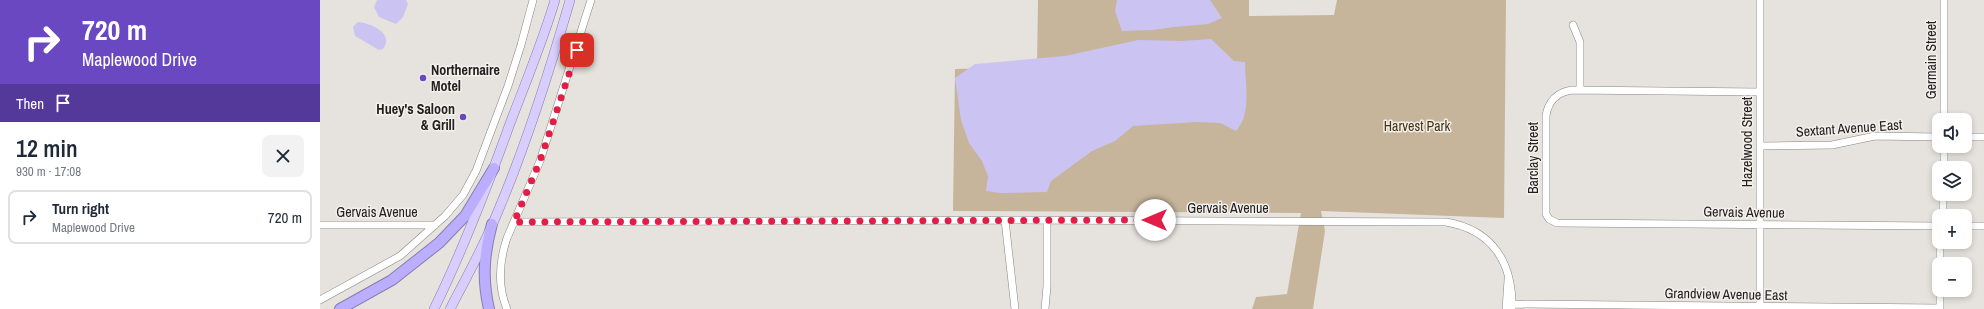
<!DOCTYPE html>
<meta charset="utf-8">
<style>
:root{--surface:#fff;--page:#f2f2f3;--text:#1f2937;--muted:#747a83;--line:#e0e1e3}
body{margin:0;font-family:"Archivo Narrow",sans-serif;background:var(--page);color:var(--text);height:100vh;display:flex;flex-direction:column;font-size:15px;white-space:nowrap}
*{box-sizing:border-box;margin:0}
p{font-size:13px;color:var(--muted)}
.icon{flex:none;width:22px;height:22px;fill:none;stroke:currentColor;stroke-width:2;stroke-linecap:round;stroke-linejoin:round}
.map{position:relative;flex:1;overflow:hidden}
.panel{display:flex;flex-direction:column;background:var(--surface);width:320px}
.panel>*{flex:none}
.hud{background:#6a48c1;color:#fff;overflow:hidden}
.buttons{position:absolute;left:1612px;top:113px;display:grid;gap:8px}
.buttons a{display:grid;place-items:center;width:40px;height:40px;border-radius:8px;background:var(--surface);box-shadow:0 2px 6px #0003;font-size:20px}
.pin{position:absolute;display:grid;place-items:center;width:34px;height:34px;color:#fff;margin:-17px;border-radius:8px;box-shadow:0 2px 6px #0006}
.me{position:absolute;width:44px;margin:-22px;rotate:270deg;stroke-linejoin:round;filter:drop-shadow(0 0 3px #0008)}
.turn{display:flex;align-items:center;gap:14px;height:84px;padding:0 16px;font-size:18px}
.turn .icon{width:52px;height:52px;stroke-width:2.5}
.turn b{display:block;font-size:28px;line-height:34px}
.then{display:flex;align-items:center;height:38px;padding:0 16px;background:#0003;gap:8px;font-size:15px}
.round{display:grid;place-items:center;flex:none;width:42px;height:42px;border-radius:8px;background:var(--page)}
.overview{display:flex;align-items:center;justify-content:space-between;height:68px;padding:0 16px}
h1{font-size:24px;font-weight:600;line-height:30px}
ul{padding:0;list-style:none}
li{display:flex;align-items:center;gap:12px;height:54px;margin:0 8px 6px;padding:0 8px;border:2px solid var(--line);border-radius:8px}
li div{flex:1}
li b{display:block;font-size:15px}
li em{font-style:normal}
main{display:flex;flex:1;min-height:0}
.map>svg:first-child{display:block}
</style>
<main>
<section class="panel">
<div class="hud">
<div class="turn"><svg class="icon" aria-label="right" viewBox="0 0 24 24"><path d="M7 20v-9h11M14 6l5 5-5 5"/></svg><div><b>720 m</b>Maplewood Drive</div></div>
<div class="then">Then<svg class="icon" aria-label="arrive" viewBox="0 0 24 24"><path d="M6 21V4h12l-3 4 3 4H6"/></svg></div>
</div>
<div class="overview"><div><h1>12 min</h1><p>930 m · 17:08</p></div><a class="round"><svg class="icon" aria-label="close" viewBox="0 0 24 24"><path d="M6 6l12 12M18 6L6 18"/></svg></a></div>
<ul>
<li><svg class="icon" aria-label="right" viewBox="0 0 24 24"><path d="M7 20v-9h11M14 6l5 5-5 5"/></svg><div><b>Turn right</b><p>Maplewood Drive</p></div><em>720 m</em></li>
</ul>
</section>
<div class="map">
<svg width="1664" height="309" viewBox="0 0 1664 309">
<rect width="100%" height="100%" fill="#e6e3de"/>
<path fill="#c6b59b" d="M718,0H929V16L1014,15L1017,0H1186L1184,218L1001,211L1005,231L993,309H932L936,297L967,294L981,213L633,211L635,69L717,67Z"/>
<path fill="#cbc4f2" d="M57,0H86L88,4L83,17L76,24L59,17L54,7Z
M797,0H890L902,18L888,24L854,27L832,30L802,31L795,11Z
M38,22C50,23 75,33 63,49L59,50L35,36L33,27Z
M891,39L914,61L925,62C925,85 932,113 916,131L900,123L877,122L813,126L795,141L772,151L731,181L727,192L681,193L666,191L668,176L662,161L649,143L641,120L635,78L655,64L745,56L818,40L863,41Z"/>
<g fill="none" stroke-linecap="round" stroke-linejoin="round">
<g stroke="#888581" stroke-width="8">
<path id="minor" d="M1624,0V120
M1253,25L1260,42V90
M1440,92L1252,90C1237,92 1228,102 1226,116V214L1229,219L1237,223L1619,226
M1645,137H1664
M1440,146L1512,145L1555,136L1619,137
M1624,168V146
M1623,216V194
M685,220L695,309
M194,222L685,220L1126,222C1173,230 1193,263 1192,309
M0,225H115
M1645,226H1664
M1620,264V242
M0,300L80,256L125,216L143,195L156,171L188,86L201,45L213,0
M1192,304L1620,308
M187,309C177,285 179,262 187,238L220,161L271,0
M725,309L727,286V220
M1186,309L1188,280
M1440,309V0
M1620,309V290"/>
</g>
<g stroke="#867db0" stroke-width="10">
<path id="major" d="M114,309C143,250 166,190 188,129C204,86 222,44 235,0
M130,309C146,278 163,248 176,216C206,146 229,73 250,0"/>
</g>
<g stroke="#867db0" stroke-width="12">
<path id="highway" d="M20,309L72,280L119,243L145,216L174,168
M169,309C162,279 164,253 172,224"/>
</g>
<use href="#minor" stroke="#fff" stroke-width="7"/>
<use href="#major" stroke="#d7cefe" stroke-width="9"/>
<use href="#highway" stroke="#bcaefe" stroke-width="10"/>
</g>
<g fill="none" stroke-linecap="round" stroke-linejoin="round">
<path stroke="#e11d48" stroke-width="7" stroke-dasharray="0 12.6" d="M257,50L220,161L194,222L835,220"/>
</g>
<g fill="#6a48c1" stroke="#f3f0ec" stroke-width="1.5">
<circle cx="103" cy="78" r="4"/>
<circle cx="143" cy="117" r="4"/>
</g>
<g text-anchor="middle" dominant-baseline="central" stroke-width="3" stroke-linejoin="round" paint-order="stroke">
<g font-size="14" fill="#22211f" stroke="#f3f0ec">
<text transform="translate(1611 60) rotate(-90)">Germain Street</text>
<text transform="translate(1529 128) rotate(-4)">Sextant Avenue East</text>
<text transform="translate(1427 142) rotate(-90)">Hazelwood Street</text>
<text transform="translate(1213 158) rotate(-90)">Barclay Street</text>
<text x="908" y="208">Gervais Avenue</text>
<text x="57" y="212">Gervais Avenue</text>
<text transform="translate(1424 212) rotate(1)">Gervais Avenue</text>
<text transform="translate(1406 294) rotate(1)">Grandview Avenue East</text>
</g>
<g font-size="14" font-weight="bold" fill="#22211f" stroke="#f3f0ec" text-anchor="start">
<text x="111" y="70">Northernaire<tspan x="111" dy="16">Motel</tspan></text>
<text x="135" y="109" text-anchor="end">Huey's Saloon<tspan x="135" dy="16">&amp; Grill</tspan></text>
</g>
<g font-size="14" fill="#463210" stroke="#f3f0ec">
<text x="1097" y="126">Harvest Park</text>
</g>
</g>
</svg>
<div class="buttons">
<a><svg class="icon" aria-label="sound" viewBox="0 0 24 24"><path d="M4 9h4l5-4v14l-5-4H4zM17 9q2 3 0 6"/></svg></a>
<a><svg class="icon" aria-label="layers" viewBox="0 0 24 24"><path d="M12 4l9 5-9 5-9-5zM3 14l9 5 9-5"/></svg></a>
<a>+</a>
<a>−</a>
</div>
<div class="pin" style="left:257px;top:50px;background:#d93025"><svg class="icon" aria-label="arrive" viewBox="0 0 24 24"><path d="M6 21V4h12l-3 4 3 4H6"/></svg></div>
<svg class="me" style="left:835px;top:220px" viewBox="-20 -20 40 40"><circle r="19" fill="#fff"/><path d="M0-13L10 11 0 6-10 11z" fill="#e11d48"/></svg>
</div>
</main>
